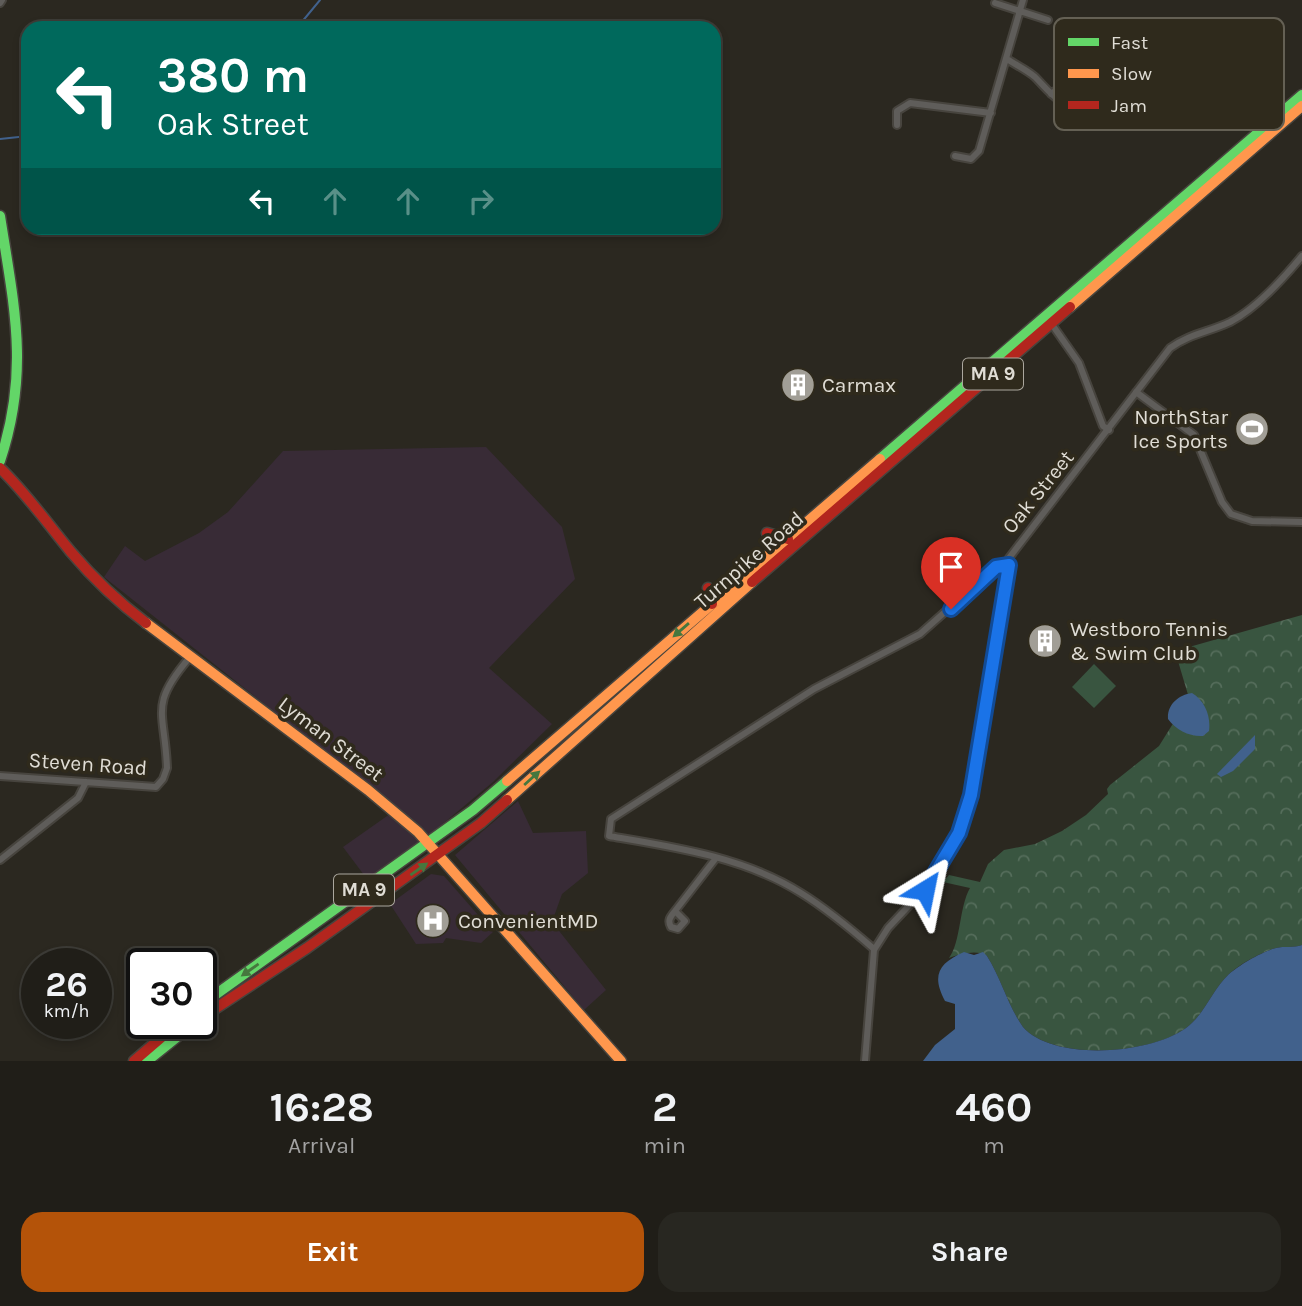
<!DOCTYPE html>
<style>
:root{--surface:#201e18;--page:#282721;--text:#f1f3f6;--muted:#a2a2a2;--line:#3d3c37;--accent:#b45309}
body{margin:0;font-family:Karla,sans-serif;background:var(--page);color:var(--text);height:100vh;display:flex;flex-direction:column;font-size:26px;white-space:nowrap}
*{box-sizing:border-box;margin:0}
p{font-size:23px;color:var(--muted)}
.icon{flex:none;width:38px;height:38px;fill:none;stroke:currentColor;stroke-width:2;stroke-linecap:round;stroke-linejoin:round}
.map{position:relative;height:1061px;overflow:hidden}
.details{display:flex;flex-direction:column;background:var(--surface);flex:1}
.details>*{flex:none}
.banner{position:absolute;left:21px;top:21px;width:700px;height:214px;border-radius:21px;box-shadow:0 4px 10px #0003,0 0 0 2px var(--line);background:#00695c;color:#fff;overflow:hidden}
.speed{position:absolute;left:21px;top:948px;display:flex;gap:14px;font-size:35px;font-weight:700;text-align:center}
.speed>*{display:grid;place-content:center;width:91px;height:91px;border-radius:50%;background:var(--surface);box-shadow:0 4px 10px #0003,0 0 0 2px var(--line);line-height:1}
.speed small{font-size:18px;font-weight:400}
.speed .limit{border:4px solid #111;border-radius:10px;background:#fff;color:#111}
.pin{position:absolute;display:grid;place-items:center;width:60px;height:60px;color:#fff;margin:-72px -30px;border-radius:50% 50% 50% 0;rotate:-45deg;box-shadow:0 0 7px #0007}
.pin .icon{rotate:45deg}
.me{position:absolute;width:77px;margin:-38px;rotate:35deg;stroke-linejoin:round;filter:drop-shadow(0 0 5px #0008)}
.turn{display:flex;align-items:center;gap:24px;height:147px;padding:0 21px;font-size:32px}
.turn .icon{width:91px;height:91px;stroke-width:2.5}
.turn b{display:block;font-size:49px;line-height:60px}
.lanes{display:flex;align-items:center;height:66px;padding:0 21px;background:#0003;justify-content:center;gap:35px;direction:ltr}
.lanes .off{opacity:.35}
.eta{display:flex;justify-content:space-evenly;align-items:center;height:119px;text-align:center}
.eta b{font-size:42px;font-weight:700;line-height:49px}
.button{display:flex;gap:14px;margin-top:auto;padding:14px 21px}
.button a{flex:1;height:80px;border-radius:21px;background:var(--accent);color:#fff;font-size:28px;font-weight:700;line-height:80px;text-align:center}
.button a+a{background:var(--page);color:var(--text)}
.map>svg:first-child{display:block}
</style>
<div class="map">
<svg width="1302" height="1061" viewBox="0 0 1302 1061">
<defs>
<pattern id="park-crowns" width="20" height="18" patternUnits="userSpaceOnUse" patternTransform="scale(1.75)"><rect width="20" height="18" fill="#395540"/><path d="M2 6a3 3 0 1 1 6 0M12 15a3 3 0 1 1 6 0" fill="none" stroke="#556d5b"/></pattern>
</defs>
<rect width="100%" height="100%" fill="#2b2820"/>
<path fill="#382b36" d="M486,447L562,527L575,579L489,668L552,724L493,782L433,832L367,879L343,847L397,809L104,577L125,546L145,561L199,533L228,512L283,451Z
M518,801L533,833L586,831L588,873L562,894L552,922L606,990L584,1010L455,855Z
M431,874L444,876L493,932L481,943L446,938L443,943L416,944L390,904Z"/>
<path fill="url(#park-crowns)" d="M1302,615V945C1293,948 1284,946 1276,948C1263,951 1238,965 1229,974C1212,990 1205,1014 1186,1028C1149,1055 1053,1061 1023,1027C1008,1006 1001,978 987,956C977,949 960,954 949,958C961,942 959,907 970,888L943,882L949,875L980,882L988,864L1004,850L1035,844L1062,831L1086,815L1108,794L1107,789L1110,785L1159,746L1189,698L1175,651Z"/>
<path fill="#395540" d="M1094,664L1116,686L1094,708L1072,687Z"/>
<path fill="#41618c" d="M1192,693C1205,701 1211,716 1209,731L1203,736C1190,737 1176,730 1168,719C1167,705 1178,695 1192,693Z
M1255,735V749L1233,771L1221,777L1217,774Z
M1302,945V1061H923L935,1045L955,1029V1004L945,1001C931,975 939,963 964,952L974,955L983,952L987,956C1001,978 1008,1006 1023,1027C1053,1061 1148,1055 1186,1028C1205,1014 1212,990 1229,974C1239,965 1263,951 1276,948C1284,946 1293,948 1302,945Z"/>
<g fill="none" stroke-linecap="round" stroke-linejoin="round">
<path stroke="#41618c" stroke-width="2" d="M291,28L301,23L320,0
M0,139L28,136"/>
<g stroke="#47443e" stroke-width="10">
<path id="street" d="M0,3L2,0
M995,3L1048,20
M1007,59C1016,65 1027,70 1035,77C1043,85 1050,94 1059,100C1090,118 1135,88 1160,69L1166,62L1168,51L1159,37
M1051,94C1073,77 1089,74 1104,101
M897,125V111L910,103L991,113
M955,156L971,159L979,151L1023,0
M1051,323L1079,363L1103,426L1109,430
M1136,392L1194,435L1222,502L1231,514L1252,521L1302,522
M0,776L156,787L163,779L167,768C165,711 148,706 190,657
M0,860L78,798L86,782
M675,911L685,921L678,929L671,927C667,920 671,916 675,911L716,858
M874,949C851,929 827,909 801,893C744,857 674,847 609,836L611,819L814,689L920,634L990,572L996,567L1009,565
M865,1061L874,950L888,928L933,880L964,821L1009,558L1170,348C1189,334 1209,332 1230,322C1257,308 1283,279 1302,256"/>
</g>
<g stroke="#47443e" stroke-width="13">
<path id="fast" d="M0,216C14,306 30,371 0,461
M880,459L1302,95
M201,1005L473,810L507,781
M147,1061L193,1024"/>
</g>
<g stroke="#47443e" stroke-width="13">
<path id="slow" d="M1070,307L1302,106
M146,623L368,790L418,832L621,1061
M507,781L880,459
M507,800L752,582"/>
</g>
<g stroke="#47443e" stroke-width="13">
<path id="jam" d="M0,468C27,494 47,523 71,552C93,578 118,602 146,623
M767,533L788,539
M752,582L1070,307
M708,588L712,604
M201,1018L307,948L481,823L507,800
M134,1061L177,1024"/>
</g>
<use href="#street" stroke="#5f5d5a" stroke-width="6"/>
<use href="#fast" stroke="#63d668" stroke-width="10"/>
<use href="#slow" stroke="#ff974d" stroke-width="10"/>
<use href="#jam" stroke="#b3261e" stroke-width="10"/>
</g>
<defs><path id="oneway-solid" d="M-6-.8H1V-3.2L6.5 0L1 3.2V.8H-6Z" transform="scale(1.75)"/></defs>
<g fill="#46773e">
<use href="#oneway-solid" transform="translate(681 630) rotate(139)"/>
<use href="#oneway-solid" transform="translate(532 778) rotate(-42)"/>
<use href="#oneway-solid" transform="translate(419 869) rotate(-35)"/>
<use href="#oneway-solid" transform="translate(250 970) rotate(145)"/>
</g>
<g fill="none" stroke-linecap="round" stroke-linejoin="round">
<g stroke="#114b97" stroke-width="18">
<path id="route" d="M925,890L959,833L971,795L1009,565L996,567L951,609"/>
</g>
<use href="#route" stroke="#1a73e8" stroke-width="12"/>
</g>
<defs>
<g id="building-disc" transform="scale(1.75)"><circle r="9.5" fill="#a19e96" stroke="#2f2a1c"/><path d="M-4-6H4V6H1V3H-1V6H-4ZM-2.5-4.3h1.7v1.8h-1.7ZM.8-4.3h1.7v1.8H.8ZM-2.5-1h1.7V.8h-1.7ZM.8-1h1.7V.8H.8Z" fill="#fff"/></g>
<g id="stadium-disc" transform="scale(1.75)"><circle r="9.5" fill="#a19e96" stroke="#2f2a1c"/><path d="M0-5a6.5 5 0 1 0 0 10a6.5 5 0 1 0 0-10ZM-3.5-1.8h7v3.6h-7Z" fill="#fff"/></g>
<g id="hospital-disc" transform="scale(1.75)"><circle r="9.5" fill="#a19e96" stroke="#2f2a1c"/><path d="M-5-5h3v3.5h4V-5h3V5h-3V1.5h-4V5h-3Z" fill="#fff"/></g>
</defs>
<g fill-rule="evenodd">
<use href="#building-disc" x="798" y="385"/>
<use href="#stadium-disc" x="1252" y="429"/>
<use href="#building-disc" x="1045" y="641"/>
<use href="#hospital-disc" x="433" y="921"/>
</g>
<g text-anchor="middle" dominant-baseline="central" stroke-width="7" stroke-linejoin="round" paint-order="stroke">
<g fill="#2f2a1c" stroke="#aba79e" stroke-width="2">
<rect x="963" y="358.5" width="60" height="31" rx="5"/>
<rect x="334" y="874.5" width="60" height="31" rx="5"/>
</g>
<g font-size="19" font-weight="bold" fill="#e0ddd5">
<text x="993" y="374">MA 9</text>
<text x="364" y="890">MA 9</text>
</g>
<g font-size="21" fill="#e0ddd5" stroke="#2f2a1c" text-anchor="start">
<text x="822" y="385">Carmax</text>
<text x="1228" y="417" text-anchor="end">NorthStar<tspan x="1228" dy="24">Ice Sports</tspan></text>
<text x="1070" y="629">Westboro Tennis<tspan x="1070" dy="24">&amp; Swim Club</tspan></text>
<text x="458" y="921">ConvenientMD</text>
</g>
<g font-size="21" fill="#e0ddd5" stroke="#2f2a1c">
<text transform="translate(1038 492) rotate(-51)">Oak Street</text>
<text transform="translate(749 560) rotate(-41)">Turnpike Road</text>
<text transform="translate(331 739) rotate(37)">Lyman Street</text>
<text transform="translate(88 764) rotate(4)">Steven Road</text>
</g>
</g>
<rect x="1054" y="18" width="230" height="112" rx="10" fill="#2f2a1c" stroke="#646054" stroke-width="2"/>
<rect x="1068" y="38" width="31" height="8" fill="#63d668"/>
<rect x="1068" y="69" width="31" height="9" fill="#ff974d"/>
<rect x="1068" y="101" width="31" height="8" fill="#b3261e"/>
<g font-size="19" fill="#e0ddd5">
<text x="1111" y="49">Fast</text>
<text x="1111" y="80">Slow</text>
<text x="1111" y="112">Jam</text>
</g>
</svg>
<div class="speed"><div>26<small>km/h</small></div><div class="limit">30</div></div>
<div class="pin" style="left:951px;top:609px;background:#d93025"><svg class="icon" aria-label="arrive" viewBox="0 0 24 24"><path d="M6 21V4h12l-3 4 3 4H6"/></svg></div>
<svg class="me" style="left:925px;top:890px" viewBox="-20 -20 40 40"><path d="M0-17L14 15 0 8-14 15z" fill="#1a73e8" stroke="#fff" stroke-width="4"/></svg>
<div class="banner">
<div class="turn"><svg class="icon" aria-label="left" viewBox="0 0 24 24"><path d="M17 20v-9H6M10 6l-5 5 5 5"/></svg><div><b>380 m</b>Oak Street</div></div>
<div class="lanes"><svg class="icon" aria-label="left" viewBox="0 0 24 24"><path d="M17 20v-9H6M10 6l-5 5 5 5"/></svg><svg class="icon off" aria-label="ahead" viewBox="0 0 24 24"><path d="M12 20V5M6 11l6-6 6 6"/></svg><svg class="icon off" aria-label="ahead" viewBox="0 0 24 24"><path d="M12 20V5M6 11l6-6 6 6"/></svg><svg class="icon off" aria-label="right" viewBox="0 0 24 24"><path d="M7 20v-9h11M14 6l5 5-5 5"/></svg></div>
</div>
</div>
<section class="details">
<div class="eta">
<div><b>16:28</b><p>Arrival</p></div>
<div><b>2</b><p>min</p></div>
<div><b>460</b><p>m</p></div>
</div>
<div class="button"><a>Exit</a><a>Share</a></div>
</section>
